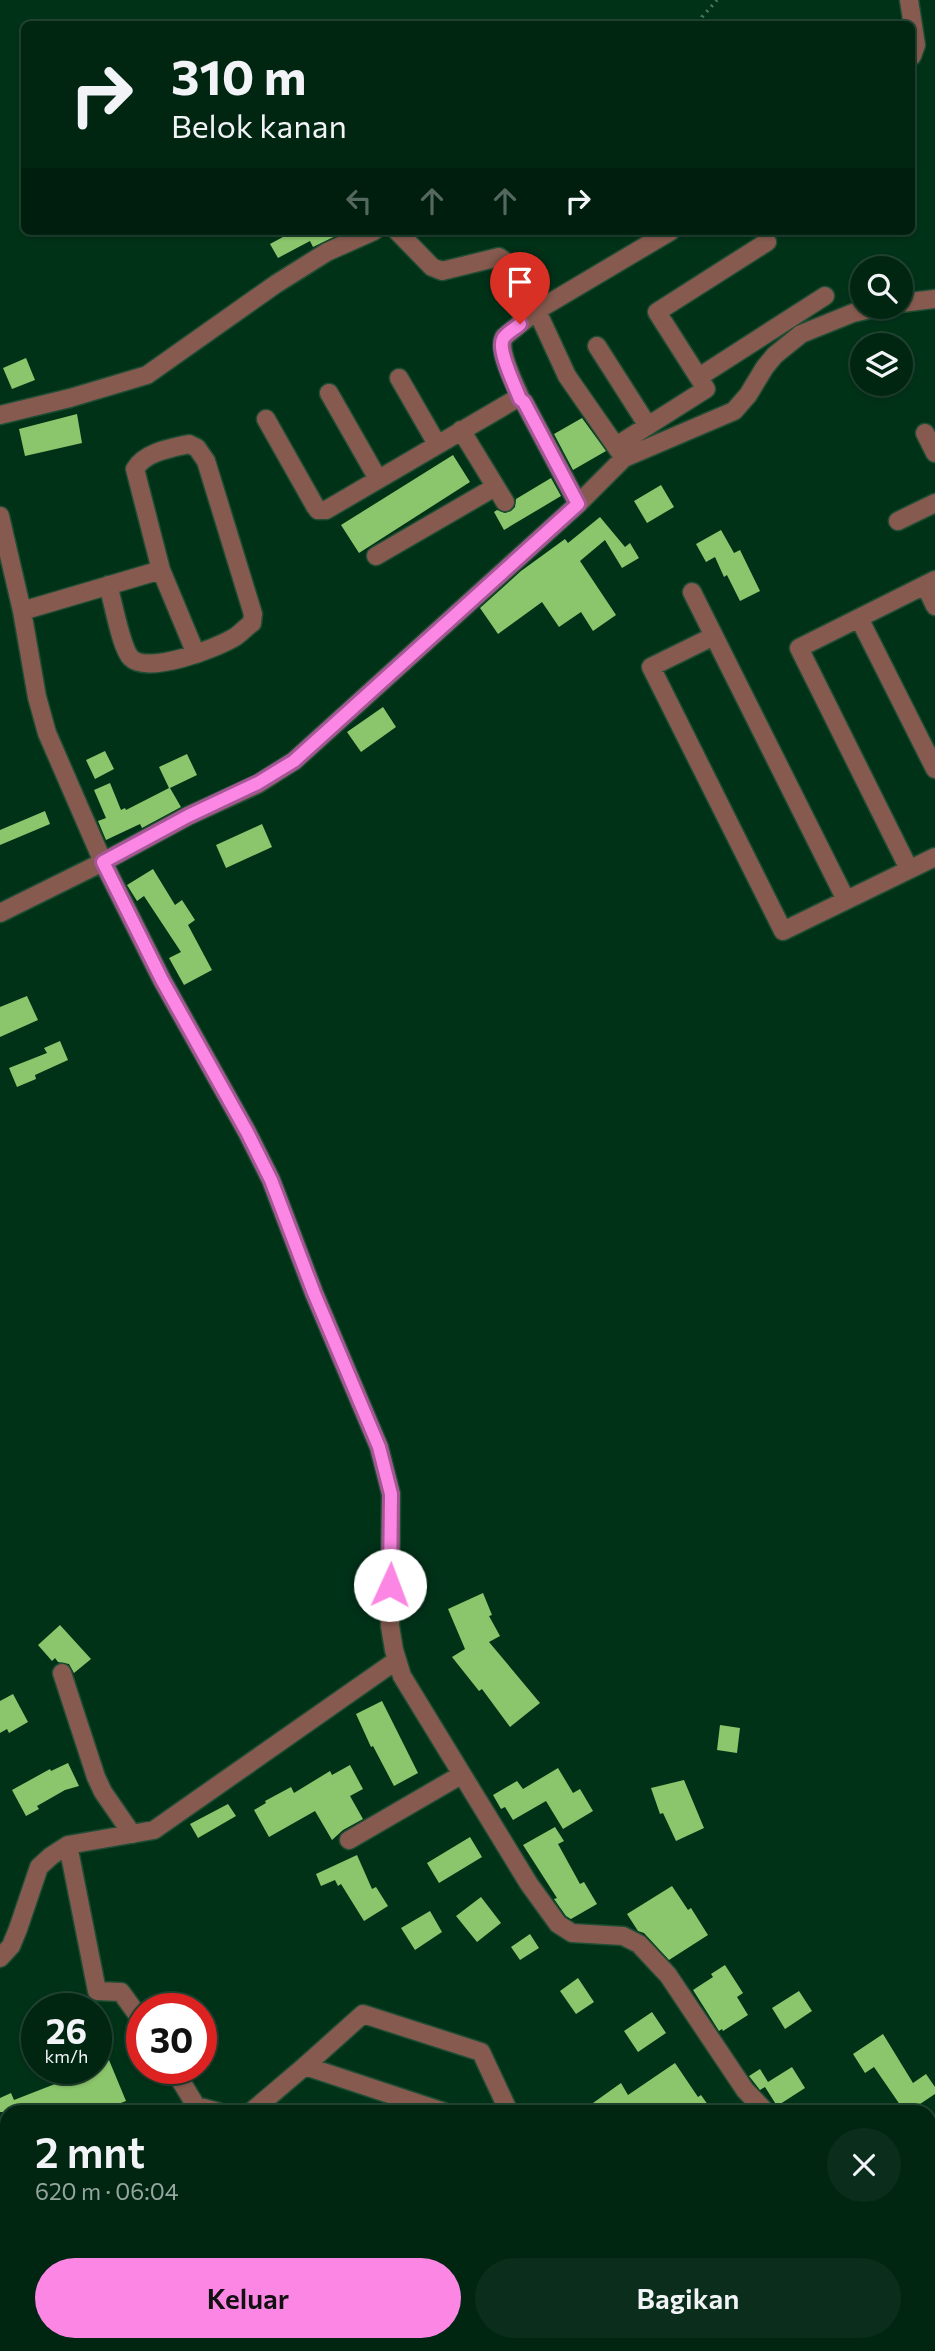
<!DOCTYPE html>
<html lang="id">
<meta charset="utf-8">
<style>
:root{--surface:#002612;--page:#0a2e1b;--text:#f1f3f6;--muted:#95a59f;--line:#224332;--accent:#fc86e3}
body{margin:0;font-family:Commissioner,sans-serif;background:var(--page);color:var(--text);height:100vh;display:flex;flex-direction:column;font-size:26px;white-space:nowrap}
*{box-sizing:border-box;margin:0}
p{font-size:23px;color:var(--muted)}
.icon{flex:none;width:38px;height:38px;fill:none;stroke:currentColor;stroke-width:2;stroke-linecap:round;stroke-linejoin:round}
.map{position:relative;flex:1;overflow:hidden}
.sheet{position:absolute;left:0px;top:2105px;width:936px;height:247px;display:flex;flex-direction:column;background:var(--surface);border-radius:21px 21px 0 0;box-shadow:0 2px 5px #0004,0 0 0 2px var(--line)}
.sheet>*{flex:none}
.hud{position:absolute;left:21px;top:21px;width:894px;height:214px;border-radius:10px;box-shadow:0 2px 5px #0004,0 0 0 2px var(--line);background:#002612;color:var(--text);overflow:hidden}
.controls{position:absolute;left:850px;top:256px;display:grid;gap:14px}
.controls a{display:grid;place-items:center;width:63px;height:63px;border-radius:50%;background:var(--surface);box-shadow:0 2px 5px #0004,0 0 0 2px var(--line);font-size:35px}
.speed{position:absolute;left:21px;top:1993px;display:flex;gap:14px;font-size:35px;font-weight:700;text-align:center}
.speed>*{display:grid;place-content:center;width:91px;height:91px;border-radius:50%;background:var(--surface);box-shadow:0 2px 5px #0004,0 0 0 2px var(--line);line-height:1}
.speed small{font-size:18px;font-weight:400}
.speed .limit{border:10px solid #d22;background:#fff;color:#111}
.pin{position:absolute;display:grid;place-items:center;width:60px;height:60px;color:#fff;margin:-72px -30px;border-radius:50% 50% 50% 0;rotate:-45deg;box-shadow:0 0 7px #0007}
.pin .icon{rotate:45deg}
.me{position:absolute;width:77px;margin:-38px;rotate:2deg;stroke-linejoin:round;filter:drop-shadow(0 0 5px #0008)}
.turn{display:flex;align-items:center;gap:24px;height:147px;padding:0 35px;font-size:32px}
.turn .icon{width:91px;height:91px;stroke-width:2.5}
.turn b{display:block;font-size:49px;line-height:60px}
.lanes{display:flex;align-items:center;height:66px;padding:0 35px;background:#0003;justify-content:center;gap:35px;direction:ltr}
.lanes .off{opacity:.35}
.round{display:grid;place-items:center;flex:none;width:74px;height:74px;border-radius:37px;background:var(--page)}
.overview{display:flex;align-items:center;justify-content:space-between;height:119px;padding:0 35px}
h1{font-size:42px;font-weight:600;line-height:52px}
.action{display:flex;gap:14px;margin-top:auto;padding:14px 35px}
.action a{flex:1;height:80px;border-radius:42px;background:var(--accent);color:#111;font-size:28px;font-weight:600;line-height:80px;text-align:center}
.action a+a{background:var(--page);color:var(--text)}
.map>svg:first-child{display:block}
</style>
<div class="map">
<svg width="935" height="2351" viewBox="0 0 935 2351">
<rect width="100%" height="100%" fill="#003218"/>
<path fill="#8bc66c" d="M294,231H346L313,247L310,241L278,258L270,244Z
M26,358L35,380L12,389L3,368Z
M77,414L82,443L25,456L19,429Z
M582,418L606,451L573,470L554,434Z
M453,455L470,482L359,553L341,525Z
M551,478L561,496L504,530L494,512L497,510L505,513L511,511L515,507L516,499Z
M661,485L674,507L647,523L634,501Z
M600,517L625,547L630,543L639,558L622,568L605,540L580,561L616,615L593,631L581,612L559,627L542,602L498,634L480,608L521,571L565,539L568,543Z
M721,530L734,553L740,550L760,591L740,601L727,575L724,577L715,557L706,562L696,544Z
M383,707L396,727L361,752L347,732Z
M105,751L114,769L95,779L86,760Z
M187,754L197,775L170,788L181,807L142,828L140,824L106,840L98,821L106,818L94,790L110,783L121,810L125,808L126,810L169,788L159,767Z
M45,811L50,824L0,845V830Z
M262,824L272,847L226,868L216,845Z
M153,869L175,905L182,900L195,920L188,925L212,970L184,985L169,958L181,952L144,896L137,901L127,885Z
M27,996L38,1020L0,1037V1007Z
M60,1041L68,1060L35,1075L36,1079L17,1087L9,1068L47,1053L44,1048Z
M483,1593L492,1615L489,1616L500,1636L489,1642L540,1703L510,1727L482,1689L479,1691L452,1657L465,1649L448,1609Z
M60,1625L91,1659L74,1673L69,1664L58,1662L55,1658L52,1661L38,1645Z
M13,1694L28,1722L9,1733L7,1729L0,1733V1701Z
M382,1701L418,1773L394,1786L373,1746L371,1747L356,1714Z
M720,1725L740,1728L737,1753L717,1750Z
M68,1763L79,1786L65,1790L37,1806L39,1809L26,1816L12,1790L50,1769L51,1771Z
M350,1765L363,1789L350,1796L363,1819L343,1830L332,1840L315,1811L269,1837L254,1810L266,1803L265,1801L291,1787L294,1793L330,1771L332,1775Z
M558,1768L573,1793L580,1789L593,1811L563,1829L546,1801L513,1820L505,1807L501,1809L493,1795L517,1781L523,1789Z
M684,1780L704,1828L676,1841L663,1813L660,1814L651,1788Z
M228,1804L236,1816L198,1838L190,1824Z
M555,1827L564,1841L558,1844L580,1884L584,1882L597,1904L571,1919L566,1916L554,1899L557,1898L523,1845Z
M470,1837L482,1857L439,1883L427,1863Z
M357,1855L372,1889L376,1887L388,1906L364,1921L341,1884L338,1886L335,1880L321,1886L316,1874Z
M672,1886L688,1910L691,1908L708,1935L669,1960L644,1933L638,1931L627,1914Z
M481,1897L501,1923L477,1942L456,1916Z
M430,1911L442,1932L415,1950L401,1928Z
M530,1934L539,1948L520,1960L511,1947Z
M725,1965L743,1993L737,1997L748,2015L723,2031L722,2029L719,2031L693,1990L713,1977L711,1974Z
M578,1978L594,2002L576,2014L560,1991Z
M799,1991L812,2011L785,2029L772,2008Z
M652,2012L666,2033L638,2052L624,2031Z
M883,2034L913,2083L926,2074L935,2087V2094L908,2112H905L874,2067L865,2073L853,2054Z
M109,2060L126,2101L97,2112H0V2098L11,2093L14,2100L96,2068V2065Z
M675,2063L698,2097L701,2095L713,2112H599L593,2103L621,2083L628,2095Z
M792,2067L805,2088L777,2106L765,2087L760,2090L749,2076L760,2069L768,2082Z"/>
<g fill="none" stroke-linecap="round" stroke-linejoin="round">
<g stroke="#1f4d34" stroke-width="21">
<path id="minor" d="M909,0L916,45L912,56
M397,231L432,267L442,271L499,257L513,267L526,287L567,376L624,458
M901,303L935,299
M597,346L648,426
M699,377L825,296
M399,378L437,444
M329,393L378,479
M521,399C515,384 497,351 504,337L536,311L671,231
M0,415L70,398L147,375L276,284L327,252L374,231
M266,419L315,506L318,510H326L516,399L524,402L578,504
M461,430L505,502
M925,433L935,453
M616,446L706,389L657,312L767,242
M0,516L22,611L37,697L47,733L103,862L162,980L247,1132L271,1180L314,1293L379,1447L391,1494L390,1626L394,1650L402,1676L529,1884L558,1924L572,1933L623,1936L639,1944L668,1975L745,2090L766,2112
M898,521L935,503
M376,556L495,487
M108,585C113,601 121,648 131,658C148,675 217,648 235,637C241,633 246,627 252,623L253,614L206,461L197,448L189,444C171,448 145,452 135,469L161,570L196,654
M925,585L935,606
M692,592L714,636
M22,611L161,570
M859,618L935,769
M909,869L799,648L935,580
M846,900L714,636L651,667L783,931L935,857
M0,913L103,862L188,816L258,784L294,761L578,504L624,458L734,411L748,395L765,367L775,355L801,334L853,313L884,306
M62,1673L96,1777L103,1792L132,1834
M349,1840L461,1775
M68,1845L97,1991L121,1992L142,2021
M0,1958L11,1946L18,1929L39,1867L51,1856L68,1845L154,1830L397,1660
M173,2068L196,2106
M194,2112L196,2106L218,2112
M251,2112L305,2066
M444,2112L305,2066L363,2014L481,2052L509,2112
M929,2216L935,2225
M312,2345L323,2351
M193,2351L197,2345"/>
</g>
<path stroke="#4f7761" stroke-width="3.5" stroke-dasharray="2 5" stroke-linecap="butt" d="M701,24L702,17L717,0"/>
<use href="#minor" stroke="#865a4e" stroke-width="18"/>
</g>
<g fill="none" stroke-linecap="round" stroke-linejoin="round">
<g stroke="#a45794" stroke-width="18">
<path id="route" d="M390,1585L391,1494L379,1447L314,1293L271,1180L247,1132L162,980L103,862L188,816L258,783L294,761L578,504L524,402L520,399C516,388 497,350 503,339C506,333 515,329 520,324"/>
</g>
<use href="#route" stroke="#fc86e3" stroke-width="12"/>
</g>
</svg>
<div class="controls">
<a><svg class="icon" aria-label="search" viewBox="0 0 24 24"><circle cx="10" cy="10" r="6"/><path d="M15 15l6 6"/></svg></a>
<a><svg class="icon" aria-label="layers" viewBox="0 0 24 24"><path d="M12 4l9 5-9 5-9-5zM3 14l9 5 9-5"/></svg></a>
</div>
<div class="speed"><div>26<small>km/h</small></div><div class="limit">30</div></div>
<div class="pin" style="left:520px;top:324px;background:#d93025"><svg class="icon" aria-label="arrive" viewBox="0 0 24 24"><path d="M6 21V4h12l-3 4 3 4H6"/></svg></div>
<svg class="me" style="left:390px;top:1585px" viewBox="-20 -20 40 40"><circle r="19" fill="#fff"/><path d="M0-13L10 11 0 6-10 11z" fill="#fc86e3"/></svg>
<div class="hud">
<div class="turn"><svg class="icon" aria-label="right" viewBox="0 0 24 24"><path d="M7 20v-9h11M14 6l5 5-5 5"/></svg><div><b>310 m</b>Belok kanan</div></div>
<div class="lanes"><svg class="icon off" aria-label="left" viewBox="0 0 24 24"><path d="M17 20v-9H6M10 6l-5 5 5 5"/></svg><svg class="icon off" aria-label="ahead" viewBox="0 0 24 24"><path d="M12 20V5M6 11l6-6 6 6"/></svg><svg class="icon off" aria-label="ahead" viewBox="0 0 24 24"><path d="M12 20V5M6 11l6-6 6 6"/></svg><svg class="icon" aria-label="right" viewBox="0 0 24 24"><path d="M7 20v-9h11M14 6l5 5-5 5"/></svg></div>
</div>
<section class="sheet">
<div class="overview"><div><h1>2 mnt</h1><p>620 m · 06:04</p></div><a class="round"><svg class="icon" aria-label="close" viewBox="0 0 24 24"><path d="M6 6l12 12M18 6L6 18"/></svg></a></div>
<div class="action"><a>Keluar</a><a>Bagikan</a></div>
</section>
</div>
